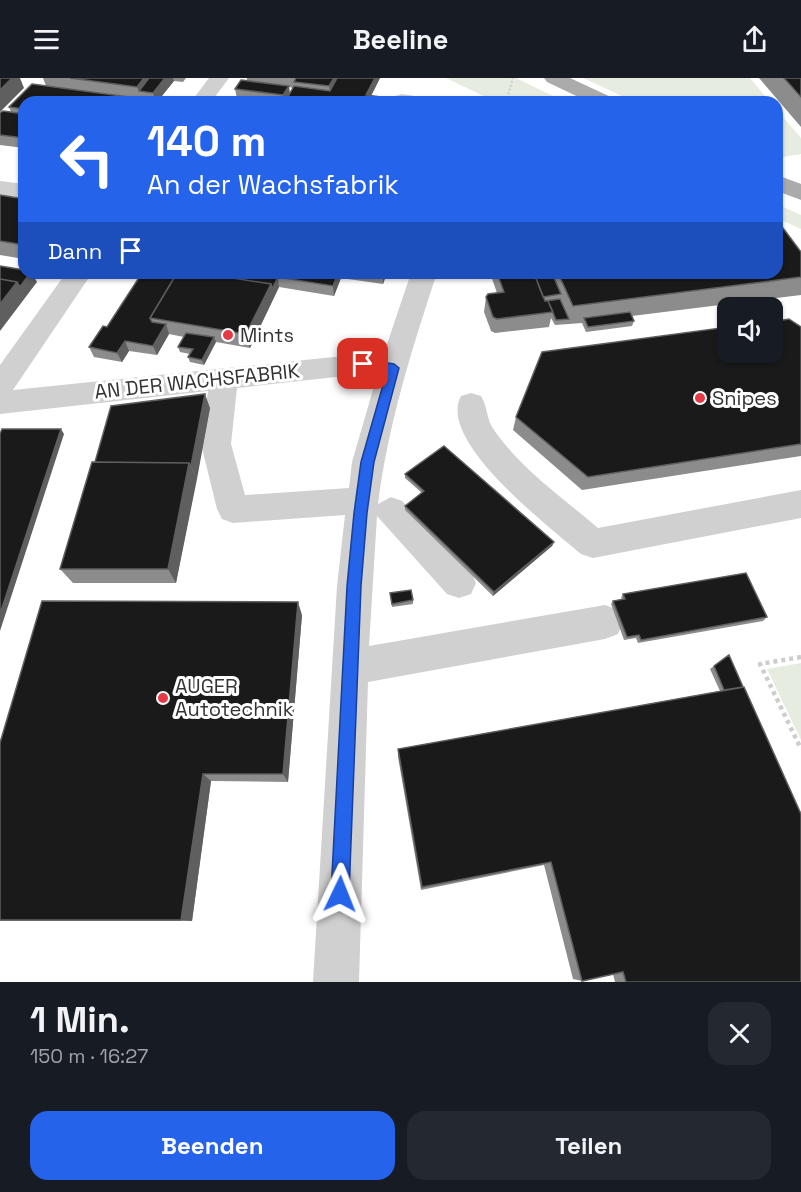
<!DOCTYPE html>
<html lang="de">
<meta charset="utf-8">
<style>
:root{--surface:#171b24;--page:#242831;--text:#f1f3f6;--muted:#9ea1a6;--accent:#2563eb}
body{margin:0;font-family:"Space Grotesk",sans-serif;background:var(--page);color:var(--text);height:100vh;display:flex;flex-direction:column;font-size:22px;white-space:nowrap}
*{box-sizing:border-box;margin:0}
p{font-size:20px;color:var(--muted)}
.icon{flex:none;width:33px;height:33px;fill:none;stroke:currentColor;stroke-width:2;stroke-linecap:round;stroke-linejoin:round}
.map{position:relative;height:904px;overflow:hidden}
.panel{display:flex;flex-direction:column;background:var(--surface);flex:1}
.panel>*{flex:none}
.banner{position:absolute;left:18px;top:18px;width:765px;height:183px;border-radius:18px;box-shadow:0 2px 4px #0004;background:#2563eb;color:#fff;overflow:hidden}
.tools{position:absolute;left:717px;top:219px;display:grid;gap:12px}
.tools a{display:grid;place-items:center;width:66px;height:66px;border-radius:12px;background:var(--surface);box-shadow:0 2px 4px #0004;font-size:30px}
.pin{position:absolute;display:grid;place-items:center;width:51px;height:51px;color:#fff;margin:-26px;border-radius:12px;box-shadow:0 3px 9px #0006}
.me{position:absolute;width:66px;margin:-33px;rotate:2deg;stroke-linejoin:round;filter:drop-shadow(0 0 4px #0008)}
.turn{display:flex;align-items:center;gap:21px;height:126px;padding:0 30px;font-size:27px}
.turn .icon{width:78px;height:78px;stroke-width:2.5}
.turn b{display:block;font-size:42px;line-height:51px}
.then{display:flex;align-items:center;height:57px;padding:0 30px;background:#0003;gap:12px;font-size:22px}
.round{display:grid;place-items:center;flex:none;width:63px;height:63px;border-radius:18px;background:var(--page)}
.overview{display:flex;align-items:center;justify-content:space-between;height:102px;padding:0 30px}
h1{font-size:36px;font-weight:700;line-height:45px}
.primary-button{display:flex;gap:12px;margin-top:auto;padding:12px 30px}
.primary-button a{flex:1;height:69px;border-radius:18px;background:var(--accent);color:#fff;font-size:24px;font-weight:700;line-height:69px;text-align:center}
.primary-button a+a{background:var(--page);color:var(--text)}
header{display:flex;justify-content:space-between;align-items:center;height:78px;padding:0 30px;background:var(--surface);font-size:27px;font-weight:700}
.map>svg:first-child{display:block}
</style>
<header><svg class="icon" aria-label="menu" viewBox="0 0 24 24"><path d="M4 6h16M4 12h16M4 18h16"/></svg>Beeline<svg class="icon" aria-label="share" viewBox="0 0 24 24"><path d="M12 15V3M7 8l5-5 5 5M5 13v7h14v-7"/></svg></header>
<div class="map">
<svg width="801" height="904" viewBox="0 0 801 904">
<rect width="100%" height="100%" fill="#fff"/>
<path fill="#e6ecdf" d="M446,0H516L565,24H496Z
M583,0H750L770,24H635Z
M777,32L801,60V76L777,80Z
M777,126L801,137V151L777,140Z
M801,585V662L767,591Z"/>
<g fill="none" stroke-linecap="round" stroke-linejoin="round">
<path stroke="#cdcdcd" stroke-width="2" stroke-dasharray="2 2" stroke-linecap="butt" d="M506,24L513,0"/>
<path stroke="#cdcdcd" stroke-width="4.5" stroke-dasharray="4 4" stroke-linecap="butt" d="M801,579L760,586L801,671"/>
<path fill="#d0d0d0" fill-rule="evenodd" d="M209,0H229L211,24H191Z
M402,16L427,20L430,24H393L392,22L395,18Z
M0,103L24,106V120L0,117Z
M66,195H92L13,312L363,276L383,278L411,195H437C412,270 388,347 378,426L391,419L402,423L471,494L476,505L471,516L459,520L447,516L377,438L369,568L605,527L618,532L623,544L618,556L605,561L368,604L359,904H313L337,508L345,437L233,445L222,441L217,431L201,366L208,313L0,336V287ZM363,296L377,298L352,384L349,410L245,417L231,366L237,310Z
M471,315L481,318C488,329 486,341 494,352C521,391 563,420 598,450L801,412V440L593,480L581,476C551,450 436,363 461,318Z"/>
<path fill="#ababab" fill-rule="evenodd" d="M544,0H570L613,20L616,24H589L547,4Z
M777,97L801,106V122L777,113Z"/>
</g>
<path fill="#8c8c8c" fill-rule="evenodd" d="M43,0H186L183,4L174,3L157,24H24V70L0,67V35L11,34L9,29L46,8Z
M247,0H380L371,18L410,24H260L237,21L235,11L247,3ZM289,9L293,10L290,16Z
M759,0H801V49Z
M0,117L24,121V181L0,177Z
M801,174V217L632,238L634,243L632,248L586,254L582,245L555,247L551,240L549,249L495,255L491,253L484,234L486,219L497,215L490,195H777Z
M142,195H387L383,206L341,200L334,218L279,209L250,270L216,264L204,287L190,284L188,279L190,276L180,274L178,269L184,259L169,256L157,277L129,273L122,284L94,279L89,269L107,249Z
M801,249V378L582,412L513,352L516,339Z
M210,330L176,505H73L60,491L95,384Z
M405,396L554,464L552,468L493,518L405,432V428L422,415L405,400Z
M390,515L413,522V526L392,529Z
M623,516L767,539L763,543L638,565L636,560L624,562L611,526L613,523L622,521L621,520Z
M302,537L288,704L211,703L192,843H0V665Z
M729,577L801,904H615L613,896L582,903L573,901L544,787L421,812L398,679V671L720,613L710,591Z"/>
<path fill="#5f5f5f" d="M12,0H20L24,10L0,34V12Z
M144,0H160L139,13L137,9Z
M165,0H173L174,3L157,24H156L153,15Z
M334,0H343L331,23L329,8Z
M375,0H380L368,24L366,17Z
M289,8L290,18L284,24L283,17Z
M30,195H32L37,204L0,253V226L17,204Z
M338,195H341V200L334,218L333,208Z
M383,195H387L383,206Z
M278,199L279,209L250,270L246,256L271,206Z
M166,246L169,256L157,277L153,268Z
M214,259L216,264L204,287L202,282Z
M125,263L129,273L122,284L117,275Z
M205,316L210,330L197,401L191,388Z
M61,351L64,356L0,553V536Z
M189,385L197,401L176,505L168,491Z
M554,464L552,468L493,518L494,514Z
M298,524L302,537L288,704L283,696Z
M203,696L211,703L192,843L181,842Z"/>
<path fill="#1a1a1a" stroke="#5f5f5f" stroke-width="1.5" d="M0,0H12L0,12Z
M70,0H144L137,9Z
M149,0H165L153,15L139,13Z
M296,0H334L329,8L294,4Z
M337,0H375L366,17L410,23V24H285L294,8L330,13Z
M784,0H801V19Z
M241,2L289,8L283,17L235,11Z
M32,6L144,21L141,24H24V31L9,29Z
M3,33L24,36V60L0,57V35Z
M0,117L24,121V167L0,163Z
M777,142L801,174V199L573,228L558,195H777Z
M0,188L24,192V195H30L20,209L17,204L0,201Z
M142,195H177L150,240L152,244L166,246L153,268L125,263L117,275L89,269L103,248L107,249Z
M177,195H201L271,206L246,256L150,240Z
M201,195H338L333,208L278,199L272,211L271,206Z
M497,195H534L545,223H548L553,234L497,241L493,239L486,219L488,216L504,214Z
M534,195H552L561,216L543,219Z
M0,201L17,204L0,226Z
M560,221L569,241L556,242L548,223H545Z
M630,234L634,243L588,249L584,240Z
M789,241L801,249V366L588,399L516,339L542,274L728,249V274H772V244Z
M186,255L214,259L202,282L188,279L193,271L178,269Z
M205,316L191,388L189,385L95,384L111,328Z
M2,351H61L0,536V356Z
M444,368L554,464L494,514L405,428L424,413L405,396Z
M92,384L189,385L168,491H60Z
M746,495L767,539L641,562L639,557L627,559L613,523L625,521L623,516Z
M411,512L413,522L392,526L390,515Z
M42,523L298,524L283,696H203L181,842H0V665Z
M729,577L743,609L724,612L714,588Z
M744,609L801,736V904H626L623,894L582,903L551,784L422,809L398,671Z"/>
<path fill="#2563eb" stroke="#184099" stroke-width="1.5" d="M363,281L394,286L399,290L374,384L367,435L361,508L349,816L347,823L340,825L334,823L331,816L347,508L354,435L361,384L387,293L359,289V283Z"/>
<g fill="#e63946" stroke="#fff" stroke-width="2">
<circle cx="228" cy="257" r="6"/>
<circle cx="700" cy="320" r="6"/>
<circle cx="163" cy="620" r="6"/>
</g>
<g text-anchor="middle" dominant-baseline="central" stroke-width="6" stroke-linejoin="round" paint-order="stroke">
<g font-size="20" fill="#333" stroke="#fff" text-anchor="start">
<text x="240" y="257">Mints</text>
<text x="712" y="320">Snipes</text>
<text x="175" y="608">AUGER<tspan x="175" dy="23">Autotechnik</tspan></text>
</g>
<g font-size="20" fill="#333" stroke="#fff">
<text transform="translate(197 303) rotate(-6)">AN DER WACHSFABRIK</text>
</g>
</g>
</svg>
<div class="tools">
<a><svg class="icon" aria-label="sound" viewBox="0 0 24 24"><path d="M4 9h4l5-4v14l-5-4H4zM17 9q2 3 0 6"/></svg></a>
</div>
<div class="pin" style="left:363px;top:286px;background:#d93025"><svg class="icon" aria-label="arrive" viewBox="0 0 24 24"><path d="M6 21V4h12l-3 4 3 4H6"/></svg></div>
<svg class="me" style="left:340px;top:816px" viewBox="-20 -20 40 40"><path d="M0-17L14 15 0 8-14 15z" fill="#2563eb" stroke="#fff" stroke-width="4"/></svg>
<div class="banner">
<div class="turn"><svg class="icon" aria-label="left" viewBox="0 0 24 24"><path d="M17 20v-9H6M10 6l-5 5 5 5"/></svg><div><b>140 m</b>An der Wachsfabrik</div></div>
<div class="then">Dann<svg class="icon" aria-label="arrive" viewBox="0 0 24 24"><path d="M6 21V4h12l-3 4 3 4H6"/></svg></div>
</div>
</div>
<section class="panel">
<div class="overview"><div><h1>1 Min.</h1><p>150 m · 16:27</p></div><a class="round"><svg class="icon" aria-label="close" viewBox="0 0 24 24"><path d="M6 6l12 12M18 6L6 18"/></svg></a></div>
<div class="primary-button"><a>Beenden</a><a>Teilen</a></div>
</section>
